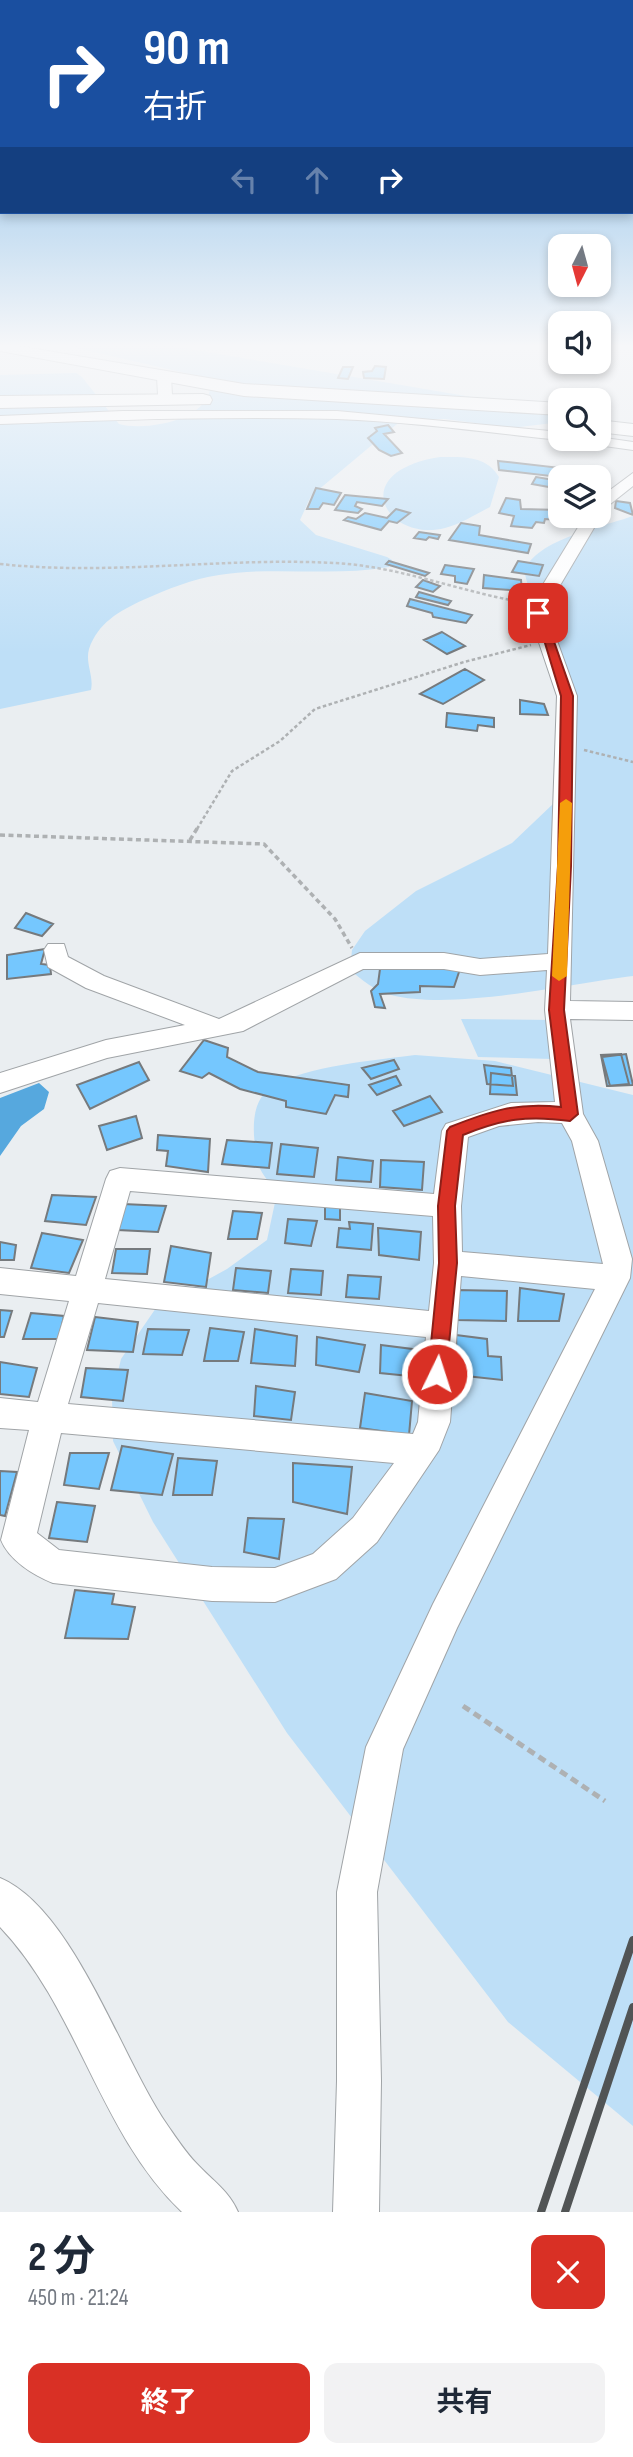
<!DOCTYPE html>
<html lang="ja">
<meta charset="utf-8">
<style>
:root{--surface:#fff;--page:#f2f2f3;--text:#1f2937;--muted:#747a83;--accent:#d93025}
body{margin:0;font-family:"Sofia Sans Condensed","Noto Sans JP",sans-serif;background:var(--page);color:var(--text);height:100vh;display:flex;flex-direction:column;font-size:26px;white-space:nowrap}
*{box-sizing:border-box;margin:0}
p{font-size:23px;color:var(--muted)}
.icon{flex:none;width:38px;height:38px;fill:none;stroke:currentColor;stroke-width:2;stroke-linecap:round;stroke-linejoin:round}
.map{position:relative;height:2212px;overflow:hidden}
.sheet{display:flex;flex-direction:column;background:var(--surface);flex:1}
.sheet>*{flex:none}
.guide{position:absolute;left:0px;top:0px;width:634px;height:214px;box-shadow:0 4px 10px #0003;background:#1a4fa0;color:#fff;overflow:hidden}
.needle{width:46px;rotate:186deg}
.tools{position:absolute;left:548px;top:234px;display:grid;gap:14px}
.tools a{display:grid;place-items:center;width:63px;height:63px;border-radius:14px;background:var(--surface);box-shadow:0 4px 10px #0003;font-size:35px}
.pin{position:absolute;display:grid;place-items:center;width:60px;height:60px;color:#fff;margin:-30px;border-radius:14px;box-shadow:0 4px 10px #0006}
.me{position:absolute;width:77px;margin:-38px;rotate:4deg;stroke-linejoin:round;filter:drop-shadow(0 0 5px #0008)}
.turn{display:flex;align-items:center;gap:24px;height:147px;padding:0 28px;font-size:32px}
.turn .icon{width:91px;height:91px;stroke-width:2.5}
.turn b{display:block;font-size:49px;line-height:60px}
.lanes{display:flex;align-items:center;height:66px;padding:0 28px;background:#0003;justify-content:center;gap:35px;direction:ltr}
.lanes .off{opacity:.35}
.round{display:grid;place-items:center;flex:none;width:74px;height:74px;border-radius:14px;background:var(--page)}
.headline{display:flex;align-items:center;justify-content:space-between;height:119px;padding:0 28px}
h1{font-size:42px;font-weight:700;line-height:52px}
.primary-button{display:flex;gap:14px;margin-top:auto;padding:14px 28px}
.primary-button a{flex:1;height:80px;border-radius:14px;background:var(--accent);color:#fff;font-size:28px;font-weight:700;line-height:80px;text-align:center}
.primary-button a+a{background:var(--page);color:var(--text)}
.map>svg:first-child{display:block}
</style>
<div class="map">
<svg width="633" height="2212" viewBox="0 0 633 2212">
<rect width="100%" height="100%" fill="#eaeef1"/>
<path fill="#bedff7" d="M55,343H154L537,408L553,414V423L511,428L445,419H403L311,496L300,520L316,535L387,557L392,560L389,567C332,577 275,566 219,575C192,579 168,589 143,600C119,611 98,623 89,649C85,663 94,676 91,690L0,709V375L76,373L82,377L119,424C146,432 215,419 210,382L194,375Z
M440,457C463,457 486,455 499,477L490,507C476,514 461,524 445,528C387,543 344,472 440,457Z
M633,516V976C567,984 454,1011 391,995C375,991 362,980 350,970L352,950L365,931L416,891L512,843L554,803L568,730L524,571C537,539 602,527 633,516Z
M461,1019L553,1020L552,1059L478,1057Z
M415,1055L495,1061L633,1095V2126L508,2022L287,1733L153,1522L113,1441L112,1397L121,1359L156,1308L227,1269L267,1240L277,1193C272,1185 262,1175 259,1166C253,1142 247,1101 273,1086C306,1066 376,1060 415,1055Z"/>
<path fill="#56a8de" d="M39,1083L49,1092L44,1109L21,1126L0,1156V1098Z"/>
<path fill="#75c7fe" stroke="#767a7d" stroke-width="2" d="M375,366L386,367L384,379L364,378L363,372L372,371Z
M343,367H353L348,379L338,378Z
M388,425L394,432L384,434L402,453L391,456L379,450L368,438L377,431L375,428Z
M498,461L561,468L559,477L499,470Z
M536,477L560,481V489L532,484Z
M316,488L341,493L334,505L323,503L319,509H307Z
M345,495L388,499L382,506L357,502L355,506L362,509L358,513L335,510Z
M506,498L520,500L521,509L560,510L562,520L545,519L544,523L536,522L532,528L511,526L514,516L499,513Z
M616,501L630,503L633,515L615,508Z
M396,509L410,513L397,523L389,521L381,530L344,520L348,517L356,519L365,513L387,518Z
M461,523L480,526L479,535L531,544L528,553L449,540Z
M419,532L440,535L438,539L429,537L426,540L414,538Z
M389,561L429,573L425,576L386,564Z
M518,561L543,565L539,576L512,572Z
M445,565L474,569L467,584L455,582V576L441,574Z
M484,575L521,580L522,591L483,588Z
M423,580L440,586L433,592L416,587Z
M419,592L451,601L448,605L416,597Z
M410,599L472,615L466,623L433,617L432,613L407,606Z
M442,632L465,646L447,654L424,640Z
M465,669L484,680L443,704L420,694Z
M520,700L544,704L548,715L520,714Z
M447,713L494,718V727L478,725L477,731L446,727Z
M26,913L53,924L42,936L15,928Z
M45,949L41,964L50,965L51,974L7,979V955Z
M412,965L460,969L454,987L420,986V992L380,994L385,1008L375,1007L371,991L378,984L380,969Z
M204,1040L228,1048L227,1057L258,1072L349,1085L348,1097L335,1095L326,1114L286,1107V1101L240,1089L209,1073L202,1078L180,1071Z
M621,1054L629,1084L607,1086L601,1055Z
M626,1054L633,1085L610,1086L602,1057Z
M394,1060L399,1069L371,1079L362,1068Z
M139,1062L149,1080L90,1109L77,1085Z
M484,1065L511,1068L513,1086L487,1084Z
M491,1073L515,1076L517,1095L490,1094Z
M396,1076L401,1085L377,1095L369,1085Z
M430,1096L442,1112L404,1126L393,1111Z
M136,1116L142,1138L107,1150L99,1126Z
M158,1135L210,1139L208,1172L166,1166L168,1151L157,1150Z
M227,1140L272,1143L269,1168L222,1164Z
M281,1144L318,1148L314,1177L277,1174Z
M338,1157L373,1161L371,1182L336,1180Z
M381,1160L424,1162L422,1190L380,1187Z
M52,1195L96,1197L86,1225L45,1221Z
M123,1204L166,1206L158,1232L118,1230Z
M325,1205L340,1206V1220L325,1219Z
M233,1211L262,1213L257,1239H228Z
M288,1219L317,1221L311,1246L285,1243Z
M349,1222L373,1224L371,1250L337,1247L339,1228L350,1229Z
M378,1228L421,1232L419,1260L379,1255Z
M42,1233L83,1240L69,1273L31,1268Z
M0,1242L16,1245L14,1260H0Z
M171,1246L211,1253L206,1287L164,1282Z
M116,1249H150L147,1274L112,1273Z
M236,1268L271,1271L268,1293L233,1290Z
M291,1269L323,1271L321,1295L288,1293Z
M348,1275L381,1277L379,1299L346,1297Z
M520,1288L564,1294L559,1321H518Z
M456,1290L507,1291L506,1321L456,1320Z
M0,1310L12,1311L4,1337H0Z
M31,1313L64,1316L59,1339H23Z
M95,1317L138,1322L133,1352L87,1350Z
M210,1328L244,1332L238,1361H204Z
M148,1329L189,1330L182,1355L143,1354Z
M255,1329L297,1336L295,1366L251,1363Z
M456,1335L487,1339L488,1356L501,1357L502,1380L457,1375Z
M317,1337L365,1345L359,1372L316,1365Z
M381,1345L420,1350L419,1377L380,1373Z
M0,1362L37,1368L29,1397L0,1394Z
M86,1368L128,1370L123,1401L81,1397Z
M256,1386L295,1392L291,1420L254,1416Z
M365,1393L412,1401L409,1435L360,1428Z
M122,1446L173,1454L162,1495L111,1490Z
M70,1453H109L99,1489L64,1485Z
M178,1458L217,1461L212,1495H173Z
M293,1463L352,1467L347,1514L293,1502Z
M0,1471L17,1472L5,1516L0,1515Z
M57,1502L95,1506L87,1542L49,1538Z
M248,1518L284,1519L279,1559L244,1552Z
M75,1590L114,1594L112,1604L135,1607L128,1639L65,1638Z"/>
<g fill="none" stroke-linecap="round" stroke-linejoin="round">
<g stroke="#a0a4a7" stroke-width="2">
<path id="minor" d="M164,373L171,377L172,395L165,399L158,395L157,377Z
M123,411H337L560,432V439H564L560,440C486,432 411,422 337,419C225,416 112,420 0,424V416Z
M598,437L633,442V450L583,443L576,439H598Z
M633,473V486L599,513L601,516L549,604L547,613L577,696L570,1001L633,1002V1020L570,1019L583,1114L598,1141L632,1259L630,1278L457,1628L403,1749L377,1892L381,2081L379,2212H333L337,2081V1892L366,1747L433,1604L595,1289L461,1276L450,1422L439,1450L377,1542L336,1579L275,1602L212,1601L53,1583C33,1575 9,1560 1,1540L29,1430L0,1428V1398L38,1402L69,1301L0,1294V1268L76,1276L106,1179L110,1171L120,1168L434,1194L442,1131L446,1124L511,1103L555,1102L545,1010L547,970L480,975L444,969H363L243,1031L107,1058L0,1093V1073L106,1040L185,1025L86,988L48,967L44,950L48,944H64L68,957L104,976L219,1019L360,953H444L480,959L548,954L557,696L529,613L531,604L585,516H598V499ZM538,1122L562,1123L572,1141L603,1264L462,1252L461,1206L468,1137L499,1126ZM130,1191L433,1216L434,1263L429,1311L105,1279ZM98,1303L426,1337L418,1422L413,1434L68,1404ZM61,1433L394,1463L353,1518L313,1554L275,1568L212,1567L59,1550L37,1533Z
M0,1878C74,1909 122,2061 168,2126C177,2139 186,2153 197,2164C213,2181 229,2191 238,2212H182C99,2133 79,2010 0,1927Z"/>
</g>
<g stroke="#a0a4a7" stroke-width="2">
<path id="major" d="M0,343L244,384L560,403V415L244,396L0,351Z
M203,394L210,396L212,400L210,404L0,408V396Z
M598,420L633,424V436L598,432Z"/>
</g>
<path stroke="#aeb1b3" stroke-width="2.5" stroke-dasharray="3.5 2.5" stroke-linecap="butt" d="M0,564C112,576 222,557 334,563C398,566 458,591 521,602
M584,750L633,762
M197,829L232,771L280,741L315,709L464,662L531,645"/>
<path stroke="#aeb1b3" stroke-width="3.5" stroke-dasharray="5 3.5" stroke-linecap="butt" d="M0,835L264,844L335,919L352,948
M190,840L198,827"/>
<path stroke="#aeb1b3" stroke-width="5" stroke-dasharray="8 5" stroke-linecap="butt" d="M463,1706L605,1801"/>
<use href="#minor" fill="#fff" fill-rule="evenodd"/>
<use href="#major" fill="#fff" fill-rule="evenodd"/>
<path stroke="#515455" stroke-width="8" d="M541,2212L633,1940
M565,2212L633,2007"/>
</g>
<linearGradient id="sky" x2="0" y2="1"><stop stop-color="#6dafe4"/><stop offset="0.53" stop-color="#f6f7f9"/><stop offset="1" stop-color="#f6f7f9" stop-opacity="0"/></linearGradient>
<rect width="633" height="653" fill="url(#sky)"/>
<path fill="#d93025" stroke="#8d1f18" stroke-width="2" d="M535,610L544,613L573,696L571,866L564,1010L578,1114L570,1121C527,1115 503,1119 463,1135L455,1206L457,1263L446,1374L444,1380L437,1382L430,1380L428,1374L439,1263L438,1206L447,1131L450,1127C490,1111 517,1102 561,1107L549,1010L558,866L561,696Z"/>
<path fill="#f59e0b" d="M566,799L572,803L567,976L559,981L552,976L560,803Z"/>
</svg>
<div class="tools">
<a><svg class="needle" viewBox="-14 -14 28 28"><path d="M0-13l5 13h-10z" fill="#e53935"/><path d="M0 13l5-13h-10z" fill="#747a83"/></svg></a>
<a><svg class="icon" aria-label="sound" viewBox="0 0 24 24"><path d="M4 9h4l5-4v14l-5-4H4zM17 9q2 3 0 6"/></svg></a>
<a><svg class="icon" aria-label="search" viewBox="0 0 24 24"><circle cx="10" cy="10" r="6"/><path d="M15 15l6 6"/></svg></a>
<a><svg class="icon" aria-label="layers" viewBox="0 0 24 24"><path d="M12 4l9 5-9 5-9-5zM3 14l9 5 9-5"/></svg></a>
</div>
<div class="pin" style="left:538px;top:613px;background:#d93025"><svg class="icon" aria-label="arrive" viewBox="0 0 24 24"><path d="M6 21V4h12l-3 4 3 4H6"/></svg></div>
<svg class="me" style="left:437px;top:1374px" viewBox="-20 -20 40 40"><circle r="17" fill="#d93025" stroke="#fff" stroke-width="3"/><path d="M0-11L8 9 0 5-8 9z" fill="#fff"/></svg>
<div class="guide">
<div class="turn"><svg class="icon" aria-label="right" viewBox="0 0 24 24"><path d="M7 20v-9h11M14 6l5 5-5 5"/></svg><div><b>90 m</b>右折</div></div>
<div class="lanes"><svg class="icon off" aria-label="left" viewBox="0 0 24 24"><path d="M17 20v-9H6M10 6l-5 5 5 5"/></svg><svg class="icon off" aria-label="ahead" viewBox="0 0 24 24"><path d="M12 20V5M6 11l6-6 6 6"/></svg><svg class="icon" aria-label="right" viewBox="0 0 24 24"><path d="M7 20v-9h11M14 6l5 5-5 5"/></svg></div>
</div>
</div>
<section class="sheet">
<div class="headline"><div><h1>2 分</h1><p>450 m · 21:24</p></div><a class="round" style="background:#d93025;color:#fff"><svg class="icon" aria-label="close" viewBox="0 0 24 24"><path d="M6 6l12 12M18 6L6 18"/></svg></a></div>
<div class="primary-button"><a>終了</a><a>共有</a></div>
</section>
